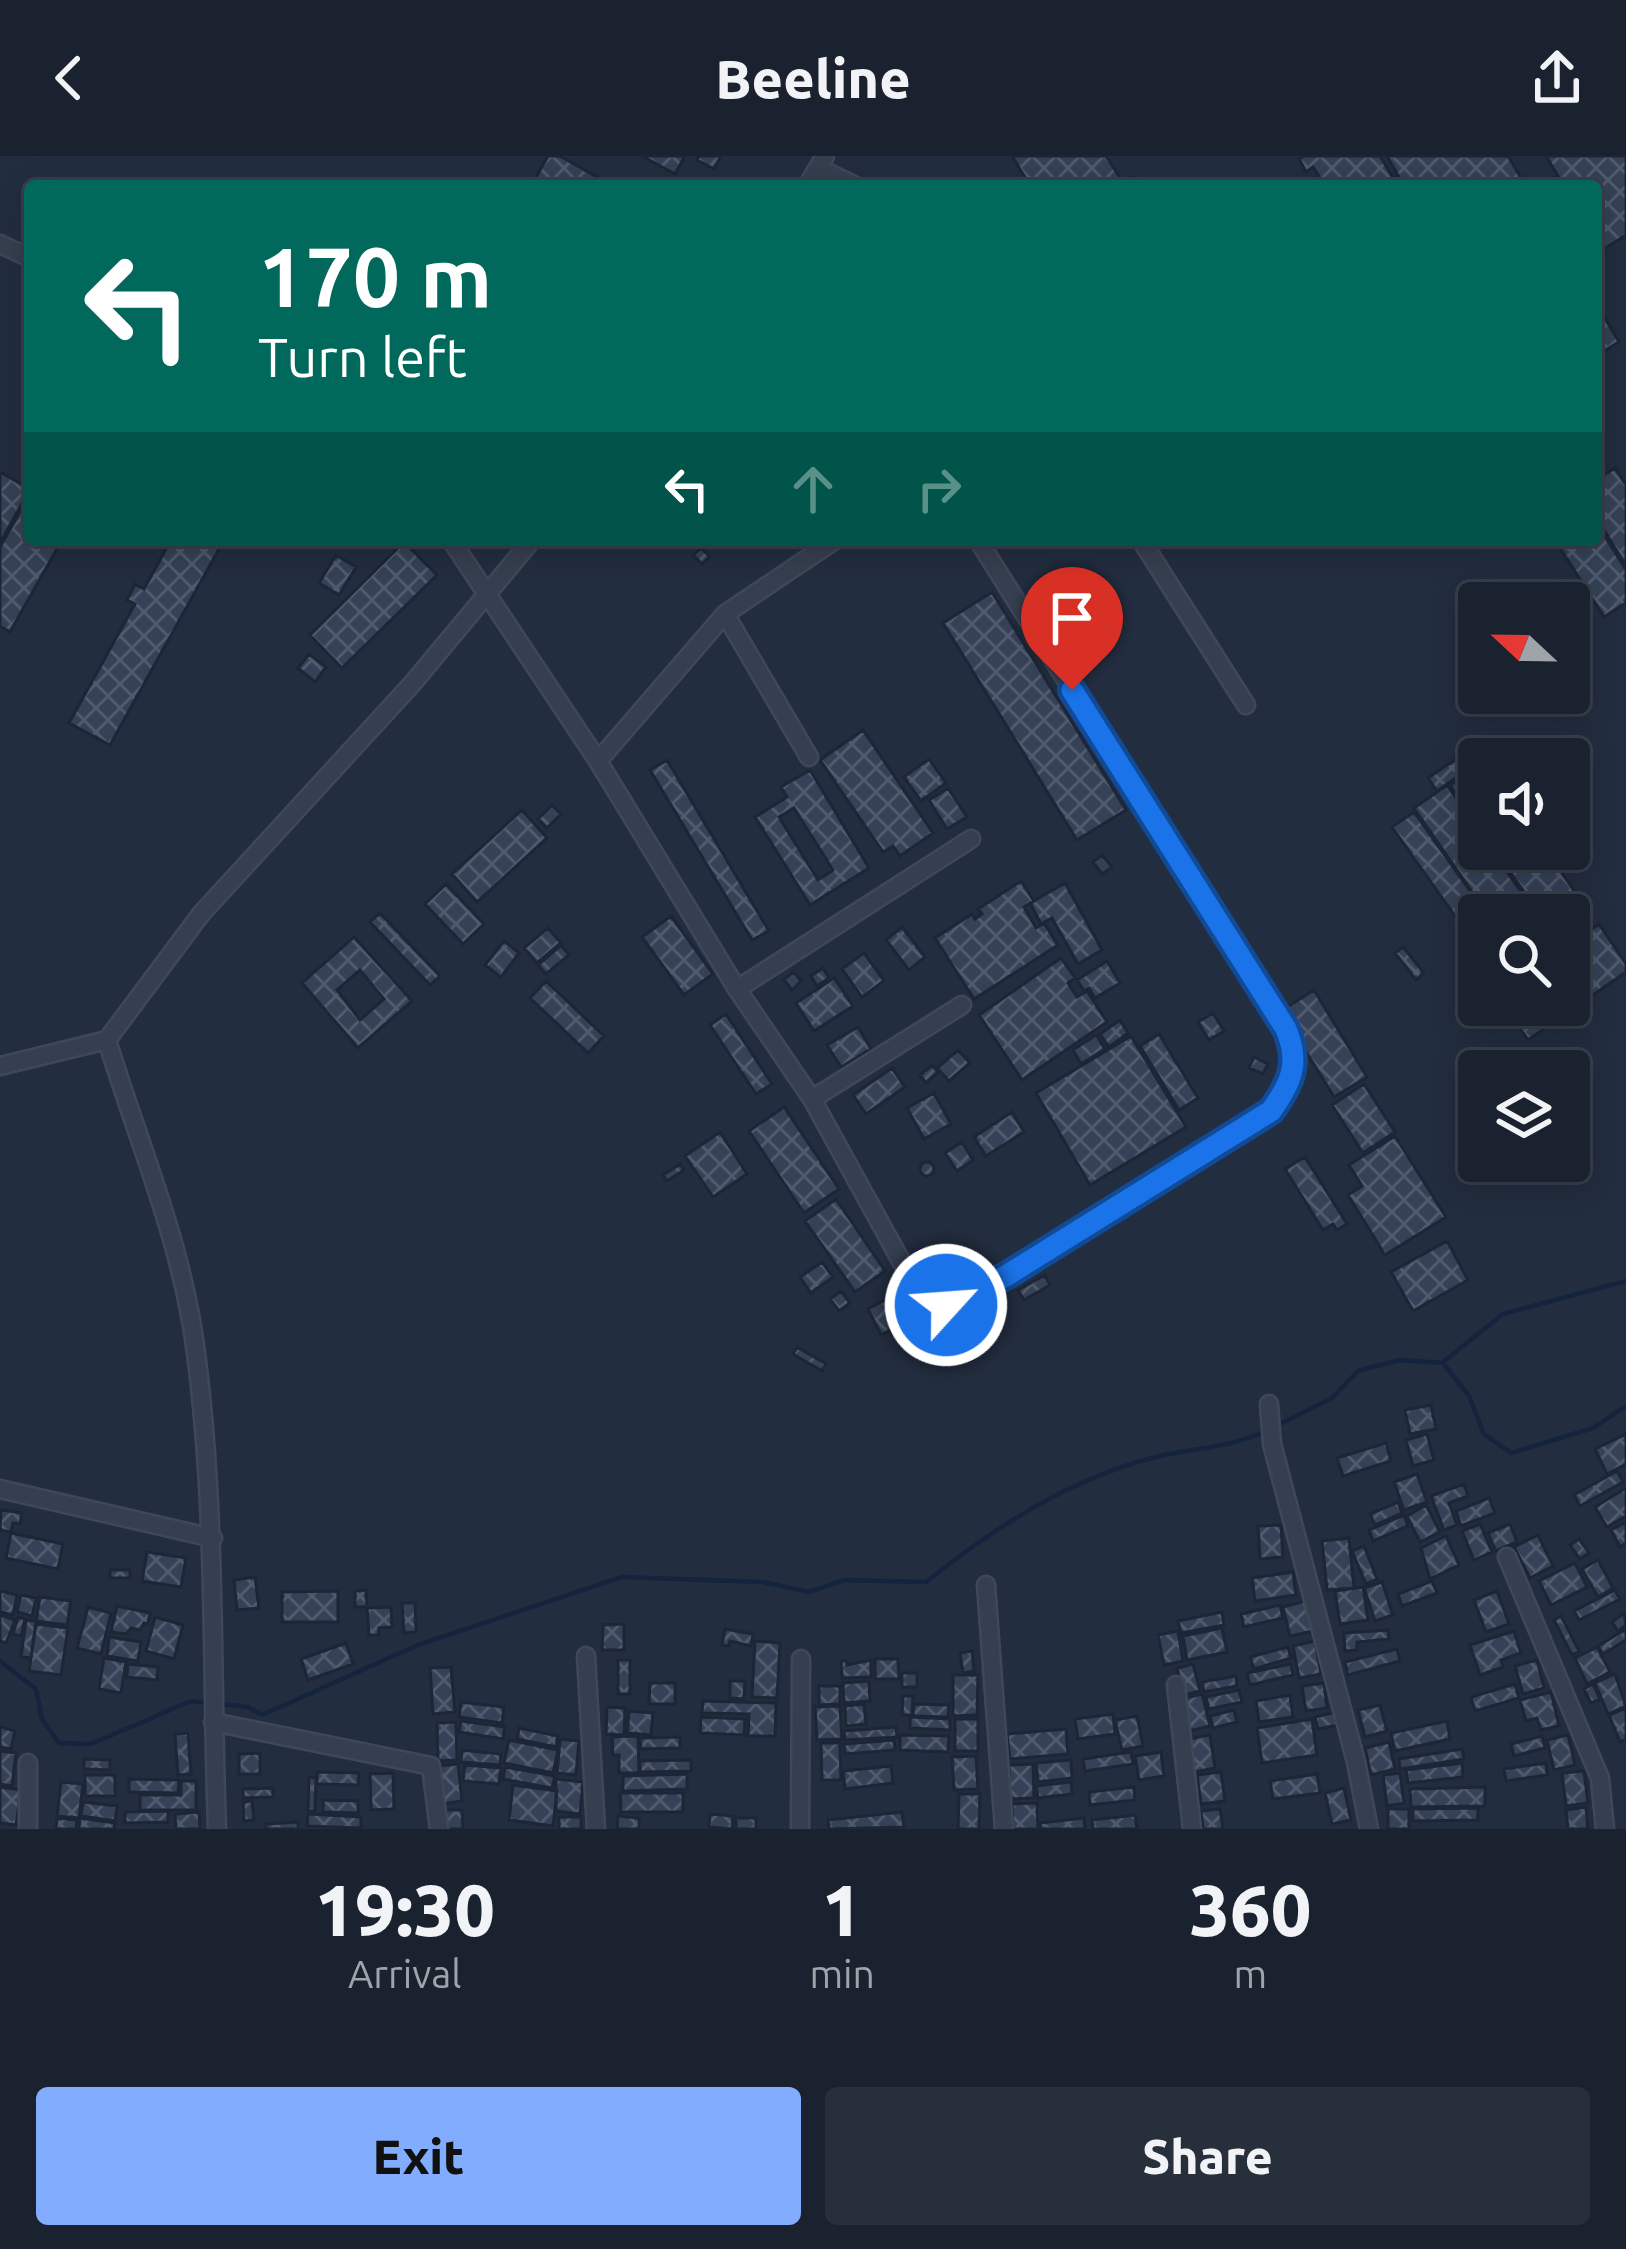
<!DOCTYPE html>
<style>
:root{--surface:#1a222f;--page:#272f3b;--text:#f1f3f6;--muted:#9fa4aa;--line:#383f4b;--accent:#82adff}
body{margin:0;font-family:Ubuntu,sans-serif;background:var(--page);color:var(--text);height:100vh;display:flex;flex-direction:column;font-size:45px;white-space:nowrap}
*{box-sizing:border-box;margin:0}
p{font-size:39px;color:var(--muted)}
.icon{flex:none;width:66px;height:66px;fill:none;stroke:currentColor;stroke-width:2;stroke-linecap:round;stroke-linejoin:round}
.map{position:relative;height:1673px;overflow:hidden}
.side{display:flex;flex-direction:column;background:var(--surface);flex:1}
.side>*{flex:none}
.top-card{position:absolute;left:24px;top:24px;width:1578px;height:366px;border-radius:12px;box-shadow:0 6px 30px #0003,0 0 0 3px var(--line);background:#00695c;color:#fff;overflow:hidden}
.needle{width:78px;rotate:292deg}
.tools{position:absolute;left:1458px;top:426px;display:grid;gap:24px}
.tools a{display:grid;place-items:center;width:132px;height:132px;border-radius:12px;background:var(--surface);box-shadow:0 6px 30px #0003,0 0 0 3px var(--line);font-size:60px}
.pin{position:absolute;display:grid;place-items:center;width:102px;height:102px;color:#fff;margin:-123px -51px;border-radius:50% 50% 50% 0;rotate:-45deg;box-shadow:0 0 12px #0007}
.pin .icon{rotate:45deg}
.me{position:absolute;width:132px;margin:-66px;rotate:64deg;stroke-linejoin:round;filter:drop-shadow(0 0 9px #0008)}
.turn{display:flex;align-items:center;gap:42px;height:252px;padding:0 36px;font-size:54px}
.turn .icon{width:156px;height:156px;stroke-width:2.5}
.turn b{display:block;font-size:84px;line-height:102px}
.lanes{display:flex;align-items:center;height:114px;padding:0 36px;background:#0003;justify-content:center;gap:60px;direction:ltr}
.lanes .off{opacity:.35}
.eta{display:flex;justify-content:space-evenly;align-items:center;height:204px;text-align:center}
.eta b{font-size:72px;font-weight:800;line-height:84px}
.cta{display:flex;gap:24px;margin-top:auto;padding:24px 36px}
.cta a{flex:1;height:138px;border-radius:12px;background:var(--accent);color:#111;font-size:48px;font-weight:800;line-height:138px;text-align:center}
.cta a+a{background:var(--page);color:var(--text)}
header{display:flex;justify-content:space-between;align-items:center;height:156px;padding:0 36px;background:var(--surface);font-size:54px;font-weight:800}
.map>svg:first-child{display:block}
</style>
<header><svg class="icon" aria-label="back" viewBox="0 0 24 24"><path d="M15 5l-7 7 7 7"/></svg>Beeline<svg class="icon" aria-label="share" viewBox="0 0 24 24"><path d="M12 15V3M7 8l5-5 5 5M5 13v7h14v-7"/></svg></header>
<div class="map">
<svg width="1626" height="1673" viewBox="0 0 1626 1673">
<defs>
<pattern id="building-cross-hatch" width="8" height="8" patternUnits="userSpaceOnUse" patternTransform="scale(3)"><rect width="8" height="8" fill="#344156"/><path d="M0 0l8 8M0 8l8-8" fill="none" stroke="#4f5a6d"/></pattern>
</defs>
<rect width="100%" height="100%" fill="#222d3f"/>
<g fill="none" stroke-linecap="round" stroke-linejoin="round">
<path stroke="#14233e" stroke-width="4.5" d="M1443,1206L1503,1158L1626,1125
M1278,1269L1332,1242L1358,1215L1399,1204L1443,1207L1469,1240L1484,1278L1511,1297L1593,1272L1626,1250
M0,1505L36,1533L42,1563L59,1587L91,1588L191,1545L209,1547
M220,1548L248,1551L262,1559L418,1489L622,1421L763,1426L809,1436L845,1424L926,1426C993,1373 1067,1324 1152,1302C1195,1291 1225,1294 1268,1274"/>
</g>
<path fill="url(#building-cross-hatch)" stroke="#1d2636" stroke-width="3" fill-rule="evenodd" d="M548,0H560L611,29L531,30Z
M642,0H685L675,18Z
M699,0H721L714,13L697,4Z
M1012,0H1106L1124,28L1135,21L1141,30H1030Z
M1304,0H1380L1398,30H1325L1313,11L1306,16L1299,3Z
M1387,0H1508L1526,30H1404Z
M1546,0H1626V79L1604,93L1596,81V30H1564Z
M1596,147L1619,186L1596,200Z
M1615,312L1626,329V410L1596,361V324Z
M0,316L30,333L0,387Z
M30,338V384H62L10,476L0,470V391Z
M1596,366L1626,414V447L1604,461L1555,384H1596Z
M171,384H224L110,589L69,567L135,448L127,444L135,428L144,433Z
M404,386L437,419L342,512L310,479Z
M701,392L710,401L702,408L693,399Z
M336,399L356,411L339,439L319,427Z
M992,436L1126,654L1077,684L943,467Z
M309,498L326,511L315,526L298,512Z
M863,574L933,677L900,700L893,690L883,696L820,604Z
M1474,591L1483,603L1437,635L1428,622Z
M929,603L946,627L921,645L904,621Z
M667,604L769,775L752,784L650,614Z
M1479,609V671L1450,629Z
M810,614L869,712L810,749L755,661L787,641L781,631ZM794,652L833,714L818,724L779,661Z
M1447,629L1479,676V693H1491L1537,759H1488L1414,652Z
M948,632L967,661L947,673L929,644Z
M552,649L561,658L547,672L538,663Z
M522,654L547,682L477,746L452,718Z
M1414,656L1487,759H1479V794L1392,671Z
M1494,693H1545L1587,753L1569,765V759H1540Z
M1102,699L1112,711L1102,718L1093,706Z
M1021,725L1034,745L1024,751L1036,772L1044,767L1058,789L974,843L935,782L972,758L975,763L982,758L978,753Z
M1065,727L1102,794L1078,808L1052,762L1041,768L1030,747Z
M446,728L484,768L463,788L425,748Z
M380,757L440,820L430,829L370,766Z
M671,760L713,818L684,839L642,781Z
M1599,768L1626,808V816L1528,884L1504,849H1569V789Z
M902,771L925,801L909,814L886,784Z
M548,772L561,787L537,807L524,792Z
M354,781L412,845L358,892L302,827ZM360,814L384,843L360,864L337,834Z
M504,785L519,797L501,821L485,809Z
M561,789L569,799L546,818L538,809Z
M1403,791L1424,817L1416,824L1395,797Z
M864,797L884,825L862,841L842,813Z
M1061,802L1075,822L1068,827L1077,841L1087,835L1107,866L1022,924L979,859Z
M1107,805L1120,827L1095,842L1089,832L1084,835L1077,824Z
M823,812L829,822L817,830L811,820Z
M793,816L801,825L792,834L784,824Z
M834,822L853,850L814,875L796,847Z
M546,825L604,880L588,897L530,842Z
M1314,834L1367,921L1334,941L1281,855Z
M1213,857L1224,875L1209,884L1198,866Z
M726,858L772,928L756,938L710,869Z
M1120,864L1128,877L1109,891L1100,878Z
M858,871L871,893L841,911L827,889Z
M1159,878L1198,942L1179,954L1140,890Z
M1096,879L1105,893L1081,908L1073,894Z
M1131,880L1186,971L1090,1029L1036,937Z
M958,894L970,907L949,925L937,912Z
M1254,901L1268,908L1263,918L1249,912Z
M932,909L938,916L926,927L920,919Z
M892,912L905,931L866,958L853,939Z
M1364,928L1395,976L1363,997L1332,949Z
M934,937L951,968L924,983L907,952Z
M784,951L839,1033L804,1057L749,975Z
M1012,956L1024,976L986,1000L974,981Z
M720,976L747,1018L713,1041L685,1000Z
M1395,980L1446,1061L1385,1099L1348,1039L1362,1030L1349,1009Z
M962,986L973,1004L957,1015L945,997Z
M1305,1001L1347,1068L1337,1074L1333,1068L1323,1074L1285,1013Z
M920 1013a7 7 0 1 1 14 0a7 7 0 1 1-14 0Z
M680,1008L684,1014L667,1025L663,1019Z
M836,1043L885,1115L855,1136L805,1065Z
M1447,1085L1468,1124L1413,1155L1391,1116Z
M933,1100L948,1121L937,1129L922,1108Z
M822,1106L833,1121L811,1137L800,1121Z
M1045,1119L1050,1129L1024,1144L1018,1134Z
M904,1134L917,1159L881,1179L868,1153Z
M841,1135L850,1147L839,1155L830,1143Z
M797,1191L826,1208L822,1215L793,1198Z
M1431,1249L1436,1273L1410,1278L1405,1254Z
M1427,1278L1434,1304L1413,1310L1406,1284Z
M1626,1278V1308L1607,1318L1595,1293Z
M1386,1287L1391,1305L1343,1320L1337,1302Z
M1617,1315L1623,1326L1580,1350L1574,1339Z
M1417,1318L1427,1346L1404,1354L1394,1326Z
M1464,1328L1468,1340L1449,1347L1457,1369L1444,1374L1431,1340Z
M1626,1332V1360L1607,1371L1595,1351Z
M1489,1342L1495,1357L1461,1370L1456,1355Z
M1398,1346L1402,1357L1375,1369L1370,1358Z
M1426,1349L1440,1376L1420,1386L1407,1360Z
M1,1354L22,1357L20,1368L13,1367L11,1376L0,1374Z
M1404,1359L1408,1370L1373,1385L1369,1374Z
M1626,1366V1387L1620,1391L1611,1374Z
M1480,1368L1492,1396L1474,1404L1462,1375Z
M1510,1368L1517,1386L1496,1395L1488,1377Z
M1281,1369L1283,1401L1260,1403L1258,1370Z
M11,1377L63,1388L58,1413L6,1402Z
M1538,1379L1553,1410L1530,1422L1514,1391Z
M1446,1380L1459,1409L1430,1423L1421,1392Z
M1349,1382L1354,1432L1327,1434L1322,1385Z
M1579,1383L1589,1397L1580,1403L1570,1389Z
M1364,1390L1377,1423L1366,1428L1352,1395Z
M147,1396L186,1402L181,1431L142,1425Z
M1598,1404L1613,1432L1598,1441L1582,1413Z
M1575,1407L1587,1431L1551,1449L1539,1425Z
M110,1414H130V1422H110Z
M1293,1416L1296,1439L1255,1445L1252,1422Z
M255,1421L259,1452L237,1454L234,1424Z
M1432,1425L1437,1437L1402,1450L1398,1438Z
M1382,1426L1393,1459L1375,1465L1364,1432Z
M1363,1431L1368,1464L1340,1468L1335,1435Z
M366,1434L367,1451H355V1435Z
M1615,1434L1620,1443L1579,1464L1574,1455Z
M0,1435L17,1439L13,1459L0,1456Z
M338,1435V1466H282V1436Z
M1497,1435L1509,1468L1486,1476L1474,1444Z
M21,1439L36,1442L32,1460L17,1456Z
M40,1441L71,1445L67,1469L36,1465Z
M1306,1445L1313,1475L1290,1480L1283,1451Z
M402,1447H415L416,1476L404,1477Z
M1280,1449L1283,1462L1244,1471L1241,1458Z
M117,1450L150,1457L148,1468L144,1467L140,1474L131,1472L126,1478L111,1476Z
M88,1451L111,1457L101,1498L77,1492Z
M391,1451L392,1471L379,1472V1479H369L367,1452Z
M1222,1456L1224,1469L1181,1477L1178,1465Z
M1624,1457L1626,1469L1618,1475L1612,1466Z
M0,1459L15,1464L6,1487L0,1485Z
M1561,1460L1579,1495L1572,1499L1554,1464Z
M18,1461L25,1463L21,1480L13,1478Z
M155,1461L183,1469L174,1503L146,1495Z
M26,1464L36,1465L31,1502L21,1501Z
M36,1468L68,1472L61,1519L29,1515Z
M624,1468V1494H602L603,1469Z
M1222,1472L1227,1496L1187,1504L1183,1480Z
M725,1473L753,1478L751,1490L730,1485L729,1490L722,1489Z
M1626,1473V1484L1603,1498L1598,1490Z
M1388,1474L1389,1483L1357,1486V1494L1345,1495L1344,1477Z
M1178,1475L1183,1505L1164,1509L1158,1479Z
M1514,1475L1521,1497L1501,1504L1503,1511L1480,1519L1470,1489Z
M109,1481L141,1486L138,1505L107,1500Z
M755,1485L780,1487L777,1542L752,1541Z
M1315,1485L1321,1518L1299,1522L1293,1490Z
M346,1487L353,1508L308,1524L301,1503Z
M1288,1491L1291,1502L1254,1513L1250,1501Z
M1597,1491L1610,1516L1587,1528L1575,1502Z
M1397,1493L1400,1505L1348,1519L1345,1506Z
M972,1495L974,1515L963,1517L960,1497Z
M104,1502L126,1506L121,1537L99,1533Z
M875,1503H898L899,1523H875Z
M618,1504H630V1538H618Z
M871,1504V1521L842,1522L841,1505H847V1509Z
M1537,1504L1544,1532L1523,1538L1515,1510Z
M128,1508L158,1511L157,1524L127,1521Z
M1193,1508L1200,1535L1184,1539L1177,1512Z
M1291,1508L1293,1519L1250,1529L1247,1517Z
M451,1511L455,1556L433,1558L430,1512Z
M902,1517H917V1531H902Z
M1615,1518L1626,1550L1608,1558L1595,1527Z
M953,1519H978L977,1559L953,1560Z
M1236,1520L1237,1530L1204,1536L1202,1526Z
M730,1525H745L744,1543L730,1542Z
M869,1525L870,1545L844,1547L843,1527Z
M650,1527H675V1548H649Z
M1324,1527L1327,1552L1306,1555L1302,1530Z
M1515,1528L1519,1542L1475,1555L1471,1541Z
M1593,1528L1600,1543L1591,1547L1584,1533Z
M819,1530H840V1548L819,1549Z
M1239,1534L1242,1546L1209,1553L1206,1541Z
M1551,1536L1559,1570L1541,1574L1537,1562L1526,1565L1520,1544Z
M1202,1538L1210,1570L1189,1575L1182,1543Z
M1290,1539L1293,1561L1259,1566L1256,1545Z
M903,1540H913L912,1559H902Z
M703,1545L776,1547L775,1580H748L749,1558L702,1557Z
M461,1546L504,1551L502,1567L459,1561Z
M864,1548L866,1568L846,1570L845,1550Z
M914,1548L949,1549L948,1561L913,1560Z
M1380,1549L1387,1575L1365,1581L1358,1554Z
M840,1550L842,1583L817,1584L815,1551Z
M607,1551L625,1552L624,1579L606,1578Z
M1626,1552V1583L1620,1586L1609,1559Z
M1234,1554L1237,1566L1213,1572L1210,1560Z
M629,1555L653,1557L651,1579L627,1577Z
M1336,1556L1338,1569L1318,1573L1315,1561Z
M1113,1558L1115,1578L1078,1583L1075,1563Z
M1137,1560L1143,1590L1122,1594L1115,1564Z
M701,1561L745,1563L744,1579L700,1577Z
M910,1561L950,1563V1574L910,1572Z
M955,1563H978V1595H955Z
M1312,1563L1317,1599L1262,1607L1257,1572Z
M461,1565L505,1571L503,1583L459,1576Z
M1447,1565L1450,1583L1395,1595L1391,1577Z
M456,1566L457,1604L438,1605L437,1567Z
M0,1571L15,1575L11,1593L0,1591Z
M896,1571L897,1581L845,1584L844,1575Z
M519,1572L558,1580L556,1591L517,1583Z
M1066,1573L1068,1598L1010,1603L1007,1578Z
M188,1577L191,1618L178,1619L175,1578Z
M900,1579L949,1580L948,1596L900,1594Z
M1210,1579L1215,1612L1194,1616L1189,1583Z
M1568,1579L1575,1609L1554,1614L1547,1584Z
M638,1580L639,1617H619V1599H613L612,1581Z
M1542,1580L1545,1592L1514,1600L1511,1588Z
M680,1581V1592L641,1593L640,1582Z
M560,1583L579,1585L576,1619L557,1617Z
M509,1584L558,1594L553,1617L504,1607Z
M894,1584L895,1594L845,1598L844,1588Z
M1389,1586L1395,1613L1371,1619L1365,1592Z
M821,1587H840L841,1624H822Z
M1462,1593L1464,1603L1400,1613L1399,1603Z
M462,1594L501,1598L500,1609L461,1606Z
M0,1595L16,1597L12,1630L0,1628Z
M1131,1596L1133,1608L1085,1615L1083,1603Z
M1161,1596L1164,1620L1139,1624L1135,1600Z
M260,1597V1618H239V1598Z
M976,1600L978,1633L954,1634L952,1601Z
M84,1603L110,1604V1614L84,1613Z
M691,1604V1615L640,1616V1605Z
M1071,1604L1072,1622L1038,1626L1036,1607Z
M1462,1607L1463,1621L1408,1627L1406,1614Z
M1546,1607L1547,1619L1506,1625L1504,1613Z
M458,1608L462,1645L441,1648L438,1610Z
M1033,1608L1034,1642L1010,1643L1009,1609Z
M465,1609L501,1612L499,1628L463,1625Z
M891,1610L893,1627L845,1633L843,1615Z
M505,1611L555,1620L552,1632L503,1623Z
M1584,1615L1588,1647L1566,1650L1562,1617Z
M317,1616L359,1617L358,1629L317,1628Z
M1221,1616L1225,1645L1201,1648L1197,1619Z
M393,1617L394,1653L371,1654L370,1618Z
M1400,1617L1404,1647L1387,1650L1383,1619Z
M687,1618V1633L623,1635V1620Z
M1317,1618L1320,1637L1273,1643L1270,1625Z
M85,1619H115V1640H85Z
M309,1621L316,1622L315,1655H308Z
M129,1623L179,1624L178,1637L129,1636Z
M556,1623L583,1626L580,1658L556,1655Z
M181,1625H196V1654H140V1639H181Z
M61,1626L83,1628L79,1662L57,1660Z
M1071,1626L1072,1638L1038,1642L1036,1630Z
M513,1629L557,1635L553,1670L509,1664Z
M0,1631L21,1634L16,1669L0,1667Z
M1134,1631L1135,1644L1090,1649L1089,1636Z
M1485,1631V1650L1411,1651L1410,1633Z
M273,1632V1641L243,1642V1633Z
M1344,1632L1351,1664L1332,1668L1325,1637Z
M620,1637H683V1656H621Z
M959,1638H980L979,1673H958Z
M323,1644L358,1645V1657L323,1656Z
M252,1645L254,1664L244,1665L243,1646Z
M83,1646L117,1650L115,1665L81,1660Z
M1037,1647L1038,1673H1013L1012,1648Z
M1586,1651L1588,1673H1568L1566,1654Z
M1478,1652V1664L1413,1665V1653Z
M1220,1653L1223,1673H1203L1201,1655Z
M1388,1653H1409V1673H1388Z
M442,1654H462L463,1673H443Z
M168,1655V1666L125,1667V1656Z
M199,1656L200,1673H176L175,1658Z
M902,1656L904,1671L829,1673L828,1664Z
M308,1658L361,1661V1672L307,1670Z
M710,1658L733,1660L732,1673L709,1671Z
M1135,1659L1137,1673H1093L1092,1664Z
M618,1660L639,1662V1673H617Z
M559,1661H581V1673H559Z
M57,1662L77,1664L76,1673H56Z
M80,1662L115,1667L114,1673H79Z
M736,1662H756V1673H736Z
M1084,1662L1085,1673H1041L1040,1667Z
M298,1666V1673H266V1668Z"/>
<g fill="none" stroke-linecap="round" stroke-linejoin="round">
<g stroke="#3f4858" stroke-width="21">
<path id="minor" d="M818,12L856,30
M807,30L825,0
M0,88L30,102
M451,384L598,605L737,833L812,943L917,1134L947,1149L1004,1121L1271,955C1292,926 1300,906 1285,873L978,384
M1141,384L1246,549
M725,458L809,601
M598,605L725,458L835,384
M737,833L971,683
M0,910L107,884
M812,943L962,849
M1269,1248L1272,1288L1356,1606L1369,1673
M0,1333L213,1382
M1507,1401L1600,1622L1605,1673
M986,1429L1004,1673
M586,1500L596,1673
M1176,1529L1192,1673
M213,1566L431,1610L439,1673
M28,1607V1673
M217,1673C211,1512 217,1350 195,1190C181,1084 138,986 107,884L201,758L412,528L532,384
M800,1673L801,1503"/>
</g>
<use href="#minor" stroke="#363f4f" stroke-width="16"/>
</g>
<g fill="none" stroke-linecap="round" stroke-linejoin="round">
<g stroke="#114b97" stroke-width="30">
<path id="route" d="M946,1149L1004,1121L1271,955C1292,926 1300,906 1286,873L1072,534"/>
</g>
<use href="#route" stroke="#1a73e8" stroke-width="21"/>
</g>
</svg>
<div class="tools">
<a><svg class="needle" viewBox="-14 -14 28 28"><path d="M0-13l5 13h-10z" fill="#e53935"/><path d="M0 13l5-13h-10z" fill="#9fa4aa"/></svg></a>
<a><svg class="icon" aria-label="sound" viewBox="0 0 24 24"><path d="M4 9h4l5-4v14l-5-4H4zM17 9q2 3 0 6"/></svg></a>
<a><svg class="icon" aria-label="search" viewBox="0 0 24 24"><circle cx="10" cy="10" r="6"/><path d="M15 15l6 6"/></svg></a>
<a><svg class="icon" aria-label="layers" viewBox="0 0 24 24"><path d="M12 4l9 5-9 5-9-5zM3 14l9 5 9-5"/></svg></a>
</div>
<div class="pin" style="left:1072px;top:534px;background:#d93025"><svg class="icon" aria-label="arrive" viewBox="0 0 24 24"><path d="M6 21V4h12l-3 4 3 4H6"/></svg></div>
<svg class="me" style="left:946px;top:1149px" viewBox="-20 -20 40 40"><circle r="17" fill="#1a73e8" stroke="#fff" stroke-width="3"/><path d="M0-11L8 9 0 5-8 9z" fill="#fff"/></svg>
<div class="top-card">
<div class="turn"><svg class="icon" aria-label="left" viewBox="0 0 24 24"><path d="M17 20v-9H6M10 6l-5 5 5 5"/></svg><div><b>170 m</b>Turn left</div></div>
<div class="lanes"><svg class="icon" aria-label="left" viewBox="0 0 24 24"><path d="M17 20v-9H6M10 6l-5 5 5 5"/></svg><svg class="icon off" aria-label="ahead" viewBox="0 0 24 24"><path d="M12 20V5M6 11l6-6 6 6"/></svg><svg class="icon off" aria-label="right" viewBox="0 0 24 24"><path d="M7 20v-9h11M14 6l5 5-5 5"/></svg></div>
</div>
</div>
<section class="side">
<div class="eta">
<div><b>19:30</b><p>Arrival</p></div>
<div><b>1</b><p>min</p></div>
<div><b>360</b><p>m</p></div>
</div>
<div class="cta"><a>Exit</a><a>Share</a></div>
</section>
